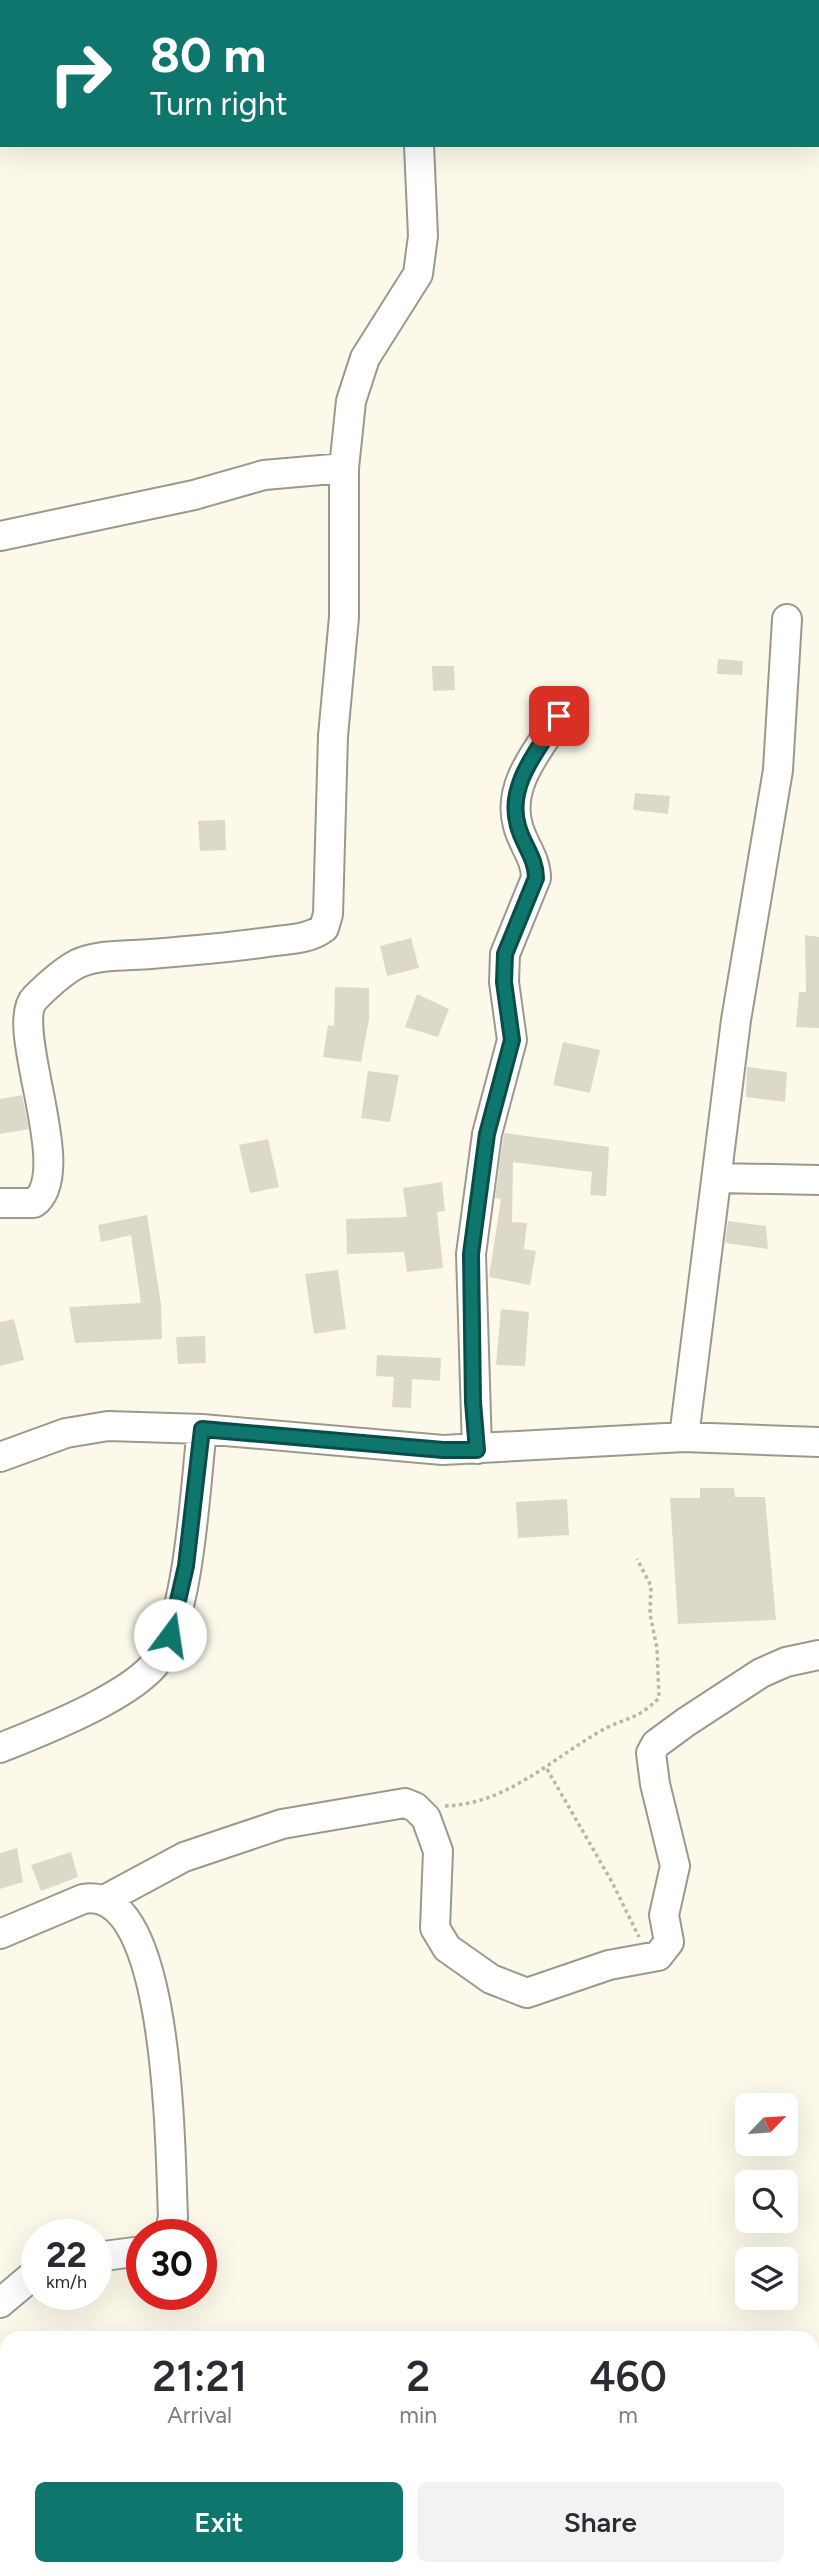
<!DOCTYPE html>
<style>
:root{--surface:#fff;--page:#f2f2f3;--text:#2b2b33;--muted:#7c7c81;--accent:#0f766e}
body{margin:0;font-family:Figtree,sans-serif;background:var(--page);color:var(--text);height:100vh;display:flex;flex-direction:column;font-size:26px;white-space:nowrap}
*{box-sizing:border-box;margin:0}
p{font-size:23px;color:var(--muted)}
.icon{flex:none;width:38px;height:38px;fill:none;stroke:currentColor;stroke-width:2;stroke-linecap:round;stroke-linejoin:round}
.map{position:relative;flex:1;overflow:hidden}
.sheet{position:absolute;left:0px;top:2331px;width:819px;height:245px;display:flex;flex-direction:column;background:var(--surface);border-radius:21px 21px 0 0;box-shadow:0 7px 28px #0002}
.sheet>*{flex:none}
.hud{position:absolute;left:0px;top:0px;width:819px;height:147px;box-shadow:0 7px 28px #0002;background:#0f766e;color:#fff;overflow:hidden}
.needle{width:46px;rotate:65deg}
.buttons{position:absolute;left:735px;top:2093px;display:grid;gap:14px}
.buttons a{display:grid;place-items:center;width:63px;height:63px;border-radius:10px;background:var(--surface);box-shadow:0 7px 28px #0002;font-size:35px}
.speed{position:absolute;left:21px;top:2219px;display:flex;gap:14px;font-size:35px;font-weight:700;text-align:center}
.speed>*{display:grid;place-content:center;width:91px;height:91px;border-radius:50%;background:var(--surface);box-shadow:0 7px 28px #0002;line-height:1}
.speed small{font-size:18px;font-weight:400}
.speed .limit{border:10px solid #d22;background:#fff;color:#111}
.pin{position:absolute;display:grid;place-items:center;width:60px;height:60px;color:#fff;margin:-30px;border-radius:14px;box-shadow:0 4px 10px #0006}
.me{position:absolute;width:77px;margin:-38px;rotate:14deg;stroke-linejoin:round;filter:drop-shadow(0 0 5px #0008)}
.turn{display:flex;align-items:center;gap:24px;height:147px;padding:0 35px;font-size:32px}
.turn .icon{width:91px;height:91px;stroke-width:2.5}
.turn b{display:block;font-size:49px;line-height:60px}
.eta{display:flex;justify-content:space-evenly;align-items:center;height:119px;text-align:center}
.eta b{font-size:42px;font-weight:600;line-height:49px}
.button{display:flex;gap:14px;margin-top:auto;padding:14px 35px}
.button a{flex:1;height:80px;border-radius:10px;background:var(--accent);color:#fff;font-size:28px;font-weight:600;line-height:80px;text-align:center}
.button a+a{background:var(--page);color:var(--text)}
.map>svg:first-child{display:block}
</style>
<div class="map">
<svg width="819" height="2576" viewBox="0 0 819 2576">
<rect width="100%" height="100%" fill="#fdf9ea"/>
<path fill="#ddd9ca" d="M718,659L743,661L742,675L717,674Z
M432,666H454L455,690L433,691Z
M635,793L670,796L668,814L633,810Z
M225,820L226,850L200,851L198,821Z
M805,935L819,937V1028L796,1027L799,992H806Z
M411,938L419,968L387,976L380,946Z
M335,987L369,988V1019L361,1062L323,1057L328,1025L334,1026Z
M417,994L449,1009L438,1037L405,1027Z
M563,1042L600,1050L590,1093L553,1085Z
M747,1067L787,1072L785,1102L746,1097Z
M368,1071L399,1075L390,1122L361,1118Z
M22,1095L29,1129L0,1134V1099Z
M504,1133L609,1147L606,1196L590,1195L592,1172L513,1162L512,1222L527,1223L524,1249L536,1251L530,1285L489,1277L501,1199L495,1198Z
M268,1139L279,1187L250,1193L239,1145Z
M442,1182L445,1211L437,1212L443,1268L407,1272L404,1252L347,1254L346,1219L407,1217L403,1188Z
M147,1215L161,1304L162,1339L75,1343L69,1307L141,1303L131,1235L101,1242L98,1225Z
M728,1221L766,1226L768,1249L725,1243Z
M338,1270L346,1329L314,1334L305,1274Z
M501,1309L529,1312L525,1366L496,1365Z
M14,1319L24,1360L0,1366V1322Z
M205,1336L206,1363L178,1364L176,1337Z
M377,1355L441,1358L440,1381L412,1379L411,1408L392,1407L394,1377L376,1376Z
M700,1488H734L735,1497H765L776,1620L678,1624L670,1498H700Z
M567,1499L569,1535L518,1538L516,1502Z
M17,1848L23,1882L0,1889V1853Z
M71,1852L78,1877L41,1891L31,1865Z"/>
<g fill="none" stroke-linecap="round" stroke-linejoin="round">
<g stroke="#9c998b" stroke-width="32">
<path id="minor" d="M412,0V2
M126,2L129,0
M0,121L2,120
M0,536L194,495L264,475L344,468
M718,1178L819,1180
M0,1203H34C77,1172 7,1026 35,998C47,986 62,972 77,964C99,954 127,956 151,954C190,951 229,948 268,942C287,939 308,940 324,928L328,914L333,736L344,617V468L351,401L365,358L418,274L423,236L419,145
M684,1437L736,1020L778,770L787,619
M477,1449L471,1254L487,1134L512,1040L504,982L505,954L536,878C536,858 523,845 518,826C506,785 539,749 560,716
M0,1457L66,1433L108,1426L202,1429L443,1450L684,1437L819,1442
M0,1748C42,1731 133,1696 158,1660C190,1612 195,1488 202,1429
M106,1899L184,1857L282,1824L405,1803L415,1807L426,1818L438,1851L435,1928L447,1948L491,1979L527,1993L609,1965L658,1956L669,1942L664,1915L675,1866L655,1784L651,1753L656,1744L686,1722L761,1673L786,1662L819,1655
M0,1934L83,1899C172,1882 170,2161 173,2217L169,2235
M96,2257L142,2251
M0,2303L37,2272"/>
</g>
<path stroke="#b8b5a9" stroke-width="3.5" stroke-dasharray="3.5 3.5" stroke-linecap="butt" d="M547,1769L612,1882L639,1937
M445,1806C506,1804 549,1761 599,1732C624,1717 635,1722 659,1698L657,1648L650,1614L651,1586L637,1559"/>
<use href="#minor" stroke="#fff" stroke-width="28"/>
</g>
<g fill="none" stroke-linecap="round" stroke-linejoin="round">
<g stroke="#0a4d48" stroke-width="18">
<path id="route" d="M170,1635L186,1566L202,1429L443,1450H477L473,1402L471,1254L487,1134L512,1040L504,982L505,954L536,878C536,858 523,845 518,826C506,785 539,749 559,716"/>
</g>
<use href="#route" stroke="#0f766e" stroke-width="12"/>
</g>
</svg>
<div class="buttons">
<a><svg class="needle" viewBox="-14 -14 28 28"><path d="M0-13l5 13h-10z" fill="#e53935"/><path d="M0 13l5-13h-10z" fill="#7c7c81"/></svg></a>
<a><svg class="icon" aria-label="search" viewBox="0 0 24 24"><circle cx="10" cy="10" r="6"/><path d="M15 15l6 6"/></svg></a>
<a><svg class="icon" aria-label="layers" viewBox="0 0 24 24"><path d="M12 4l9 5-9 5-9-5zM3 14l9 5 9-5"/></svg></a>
</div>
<div class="speed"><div>22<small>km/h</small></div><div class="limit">30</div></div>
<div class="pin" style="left:559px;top:716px;background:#d93025"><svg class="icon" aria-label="arrive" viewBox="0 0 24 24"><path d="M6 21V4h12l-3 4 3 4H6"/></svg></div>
<svg class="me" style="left:170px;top:1635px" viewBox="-20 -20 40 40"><circle r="19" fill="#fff"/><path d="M0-13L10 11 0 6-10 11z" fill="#0f766e"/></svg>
<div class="hud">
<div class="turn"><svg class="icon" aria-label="right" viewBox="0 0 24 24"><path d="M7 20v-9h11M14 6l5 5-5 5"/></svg><div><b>80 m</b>Turn right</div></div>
</div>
<section class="sheet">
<div class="eta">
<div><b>21:21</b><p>Arrival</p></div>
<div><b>2</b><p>min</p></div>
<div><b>460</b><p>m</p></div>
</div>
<div class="button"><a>Exit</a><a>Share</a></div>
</section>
</div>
